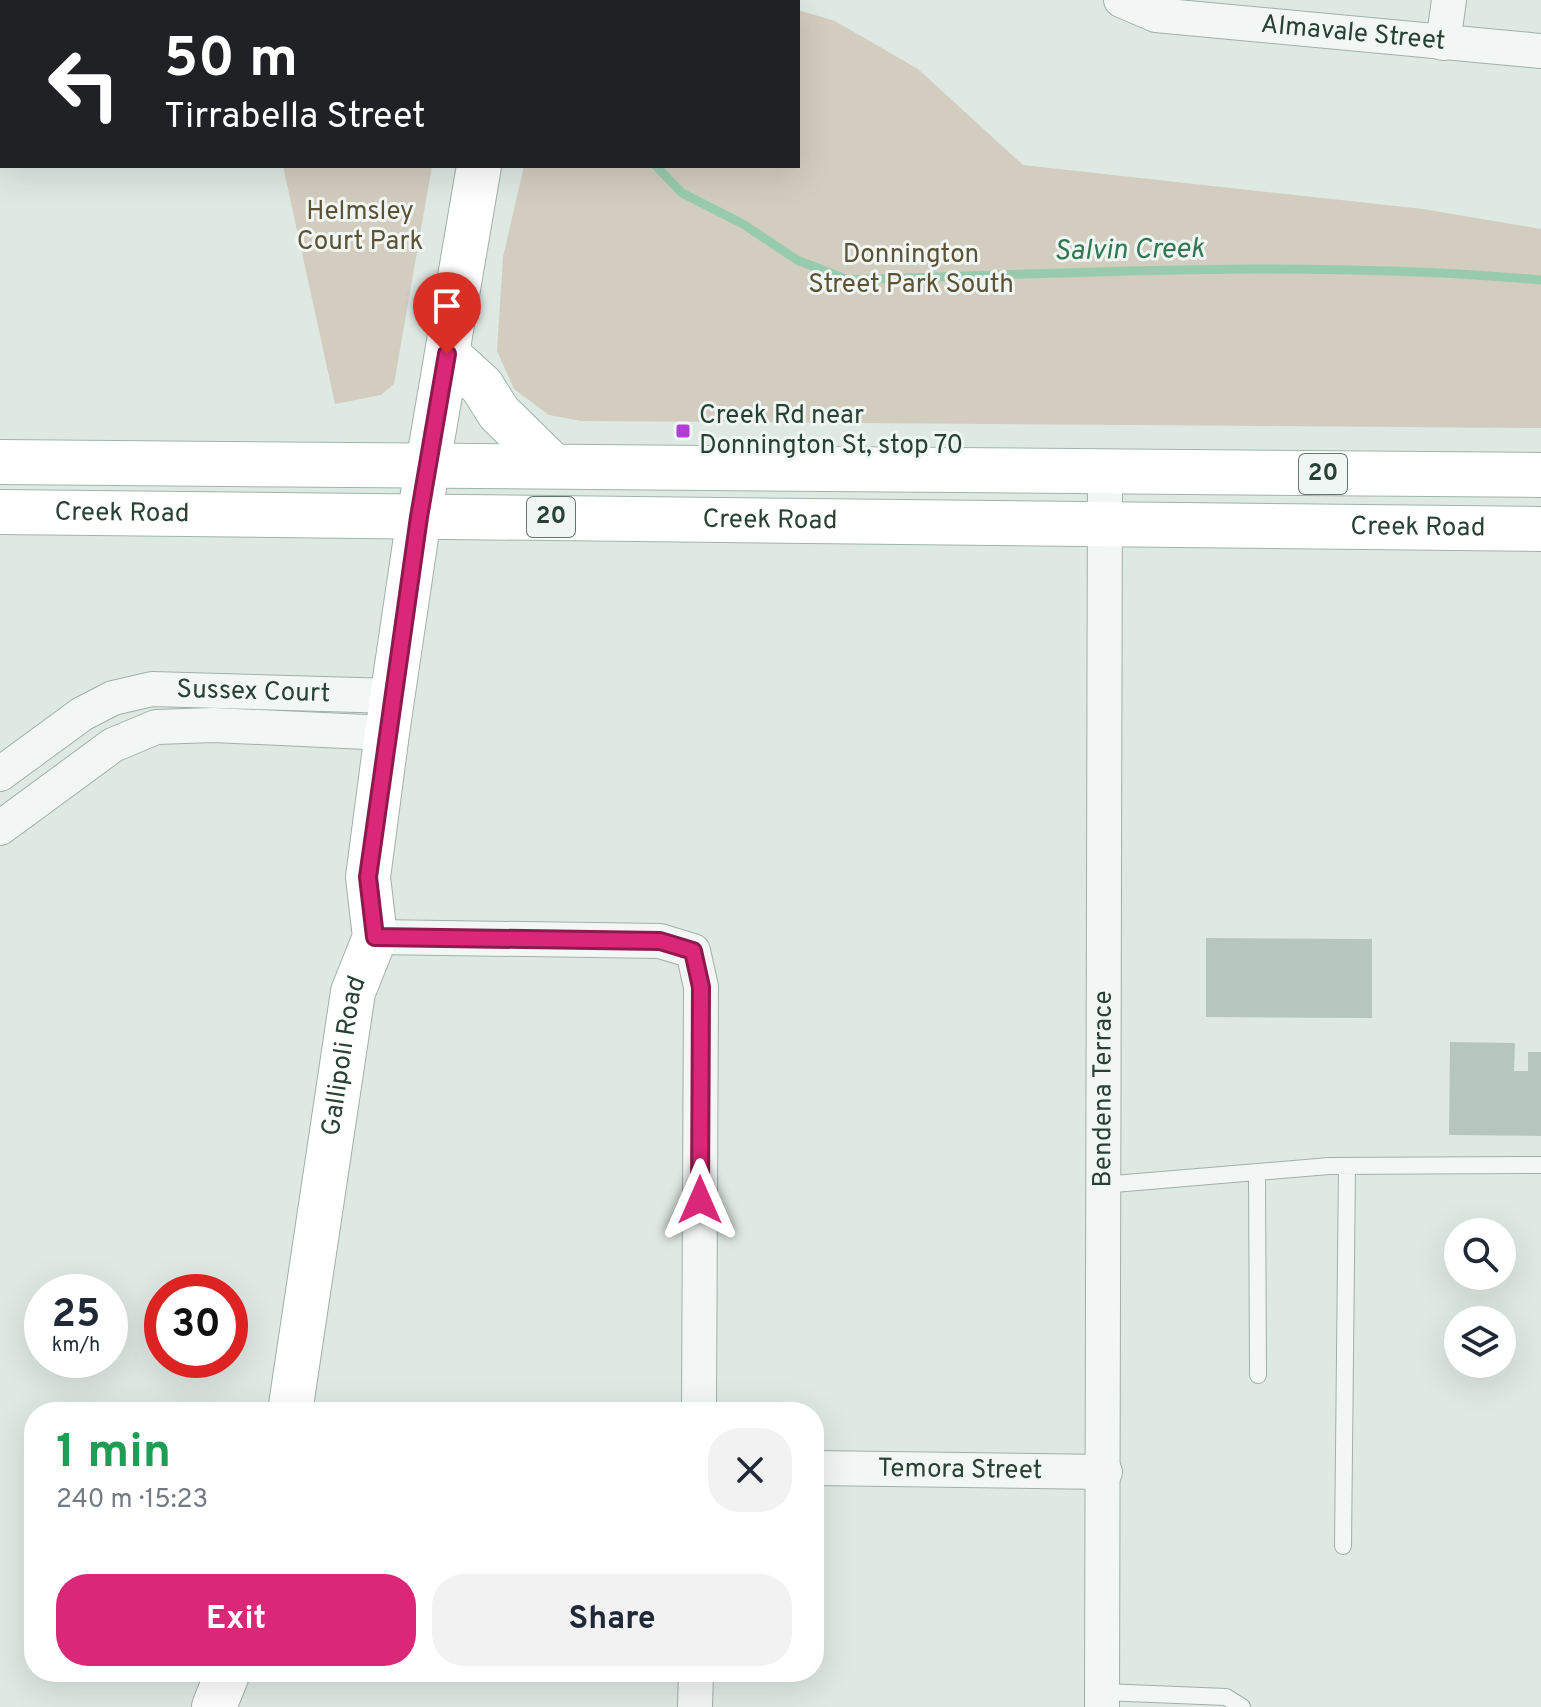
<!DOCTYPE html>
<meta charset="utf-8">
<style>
:root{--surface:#fff;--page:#f2f2f3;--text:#1f2937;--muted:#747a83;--accent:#db2777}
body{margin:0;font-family:Overpass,sans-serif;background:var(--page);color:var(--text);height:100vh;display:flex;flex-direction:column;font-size:30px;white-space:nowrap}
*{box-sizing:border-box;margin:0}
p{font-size:26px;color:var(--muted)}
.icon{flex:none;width:44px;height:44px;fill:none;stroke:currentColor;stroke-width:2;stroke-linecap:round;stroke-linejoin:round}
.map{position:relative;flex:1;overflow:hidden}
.details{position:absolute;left:24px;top:1402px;width:800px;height:280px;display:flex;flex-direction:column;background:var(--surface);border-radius:32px;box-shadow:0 8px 32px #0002}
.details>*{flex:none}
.guide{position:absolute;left:0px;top:0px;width:800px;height:168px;box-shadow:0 8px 32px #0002;background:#202124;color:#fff;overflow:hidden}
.fabs{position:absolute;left:1444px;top:1218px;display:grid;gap:16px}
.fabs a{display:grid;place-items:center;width:72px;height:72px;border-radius:50%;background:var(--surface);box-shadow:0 8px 32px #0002;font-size:40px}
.speed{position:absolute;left:24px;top:1274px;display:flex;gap:16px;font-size:40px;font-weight:700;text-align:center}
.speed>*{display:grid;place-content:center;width:104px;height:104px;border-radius:50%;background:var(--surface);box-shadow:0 8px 32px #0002;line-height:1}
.speed small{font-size:20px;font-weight:400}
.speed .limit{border:12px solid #d22;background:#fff;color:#111}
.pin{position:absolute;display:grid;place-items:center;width:68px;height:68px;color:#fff;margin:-82px -34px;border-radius:50% 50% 50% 0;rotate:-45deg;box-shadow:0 0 8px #0007}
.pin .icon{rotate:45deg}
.me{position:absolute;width:88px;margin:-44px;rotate:0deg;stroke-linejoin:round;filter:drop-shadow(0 0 6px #0008)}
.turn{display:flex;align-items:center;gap:28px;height:168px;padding:0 32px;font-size:36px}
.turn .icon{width:104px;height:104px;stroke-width:2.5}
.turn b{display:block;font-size:56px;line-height:68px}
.round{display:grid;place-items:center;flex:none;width:84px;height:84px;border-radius:32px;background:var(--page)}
.overview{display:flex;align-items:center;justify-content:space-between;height:136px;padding:0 32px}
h1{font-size:48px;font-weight:700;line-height:60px;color:#1e9e55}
.action{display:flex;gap:16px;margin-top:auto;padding:16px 32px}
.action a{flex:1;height:92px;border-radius:32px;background:var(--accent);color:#fff;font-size:32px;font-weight:700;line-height:92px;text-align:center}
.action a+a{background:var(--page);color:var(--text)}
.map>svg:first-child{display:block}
</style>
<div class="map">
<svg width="1541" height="1707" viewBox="0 0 1541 1707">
<rect width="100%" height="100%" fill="#dfe9e4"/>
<path fill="#d3cdc0" d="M798,10L835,21L918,69L1023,165L1423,209L1541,229V428L581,421L549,415L514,389L497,351L503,257L524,166H798Z
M283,166H432L394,384L381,395L335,404Z"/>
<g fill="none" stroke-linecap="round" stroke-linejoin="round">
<path stroke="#98cbae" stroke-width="9" d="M656,166L682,193L743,224L797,260L848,280C1079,273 1311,259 1541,280"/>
</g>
<path fill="#b6c6bf" d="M1206,938L1372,939V1018L1206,1017Z
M1450,1042L1515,1043L1514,1071H1528V1052H1541V1136L1449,1135Z"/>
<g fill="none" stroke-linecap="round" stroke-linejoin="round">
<g stroke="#a0b0a8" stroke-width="18">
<path id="lane" d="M1257,1172L1258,1375
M1102,1185L1329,1166L1541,1165
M1343,1546L1347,1166
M1103,1692L1226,1697L1242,1707"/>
</g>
<g stroke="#a0b0a8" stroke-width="36">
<g id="street">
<path d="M21,0V2"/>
<path id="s1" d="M1121,0L1156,15L1541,51"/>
<path d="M1443,43L1449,0"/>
<path d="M0,97H2"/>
<path id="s2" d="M0,774L82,714L113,698L152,689L393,696"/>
<path d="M0,828L113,745L156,727L214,725L387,733"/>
<path d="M375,937L660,941L693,951L701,987L699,1412"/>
<path id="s3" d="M814,1468L1105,1472"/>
<path d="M695,1707L696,1672"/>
<path id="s4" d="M1102,1707L1105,472"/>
</g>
</g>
<g stroke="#a0b0a8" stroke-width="46">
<g id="secondary">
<path d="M493,2V0"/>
<path id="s5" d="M290,1412L353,992L375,937L368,877L387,733L419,517L479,166"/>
<path d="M214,1707L228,1672"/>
</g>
</g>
<g stroke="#9eb5aa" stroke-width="46">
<g id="primary">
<path d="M447,354L482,386L499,413L553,466"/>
<path d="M0,462L1541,475"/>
<path id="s6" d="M0,512L1541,529"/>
</g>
</g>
<path stroke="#a9b5b0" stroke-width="5" stroke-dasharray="6 6" stroke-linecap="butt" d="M344,0L346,2"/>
<use href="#lane" stroke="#f2f7f5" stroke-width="16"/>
<use href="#street" stroke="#f2f7f5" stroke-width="34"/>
<use href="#secondary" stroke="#fff" stroke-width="44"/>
<use href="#primary" stroke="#fff" stroke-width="44"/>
</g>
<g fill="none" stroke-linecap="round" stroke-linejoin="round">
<g stroke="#8e194d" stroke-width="20">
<path id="route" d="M447,354L419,517L368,877L375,937L660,941L693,951L701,987L700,1200"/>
</g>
<use href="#route" stroke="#db2777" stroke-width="14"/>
</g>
<rect fill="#b13ed4" stroke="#eff6f3" stroke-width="3" x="675" y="423" width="16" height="16" rx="4"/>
<g text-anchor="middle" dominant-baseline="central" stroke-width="6" stroke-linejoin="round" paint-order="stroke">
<g fill="#eff6f3" stroke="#63776e" stroke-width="2">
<rect x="1299" y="454" width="48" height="40" rx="6"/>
<rect x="527" y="497" width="48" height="40" rx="6"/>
</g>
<g font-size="24" font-weight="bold" fill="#274135">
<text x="1323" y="474">20</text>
<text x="551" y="517">20</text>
</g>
<g font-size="26" fill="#274135" stroke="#eff6f3">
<text stroke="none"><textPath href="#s1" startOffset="236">Almavale Street</textPath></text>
<text stroke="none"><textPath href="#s6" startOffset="122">Creek Road</textPath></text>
<text stroke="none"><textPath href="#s6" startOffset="770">Creek Road</textPath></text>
<text stroke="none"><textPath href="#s6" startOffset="1418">Creek Road</textPath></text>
<text stroke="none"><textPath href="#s2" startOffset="278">Sussex Court</textPath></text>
<text stroke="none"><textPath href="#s5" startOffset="360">Gallipoli Road</textPath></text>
<text stroke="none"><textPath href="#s4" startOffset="618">Bendena Terrace</textPath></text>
<text stroke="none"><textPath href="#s3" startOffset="146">Temora Street</textPath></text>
</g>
<g font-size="26" fill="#5d5234" stroke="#eff6f3">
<text x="360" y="212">Helmsley<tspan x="360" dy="30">Court Park</tspan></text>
<text x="911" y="255">Donnington<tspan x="911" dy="30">Street Park South</tspan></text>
</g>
<g font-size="26" fill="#274135" stroke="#eff6f3" text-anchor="start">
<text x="699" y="416">Creek Rd near<tspan x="699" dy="30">Donnington St, stop 70</tspan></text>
</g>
<g font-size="28" font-style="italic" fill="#2f7751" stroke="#eff6f3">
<text transform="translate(1129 251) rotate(-1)">Salvin Creek</text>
</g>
</g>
</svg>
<div class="fabs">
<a><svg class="icon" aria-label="search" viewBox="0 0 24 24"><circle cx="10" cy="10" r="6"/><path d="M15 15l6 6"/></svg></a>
<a><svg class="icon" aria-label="layers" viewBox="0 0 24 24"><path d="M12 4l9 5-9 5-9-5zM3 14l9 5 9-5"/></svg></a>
</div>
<div class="speed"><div>25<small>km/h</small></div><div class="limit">30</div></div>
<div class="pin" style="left:447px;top:354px;background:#d93025"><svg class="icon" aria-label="arrive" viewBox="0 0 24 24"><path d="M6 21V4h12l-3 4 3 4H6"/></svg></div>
<svg class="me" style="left:700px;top:1200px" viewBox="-20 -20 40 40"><path d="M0-17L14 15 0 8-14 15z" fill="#db2777" stroke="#fff" stroke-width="4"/></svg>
<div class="guide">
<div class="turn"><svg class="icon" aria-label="left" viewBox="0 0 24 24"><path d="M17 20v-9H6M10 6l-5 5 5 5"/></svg><div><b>50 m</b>Tirrabella Street</div></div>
</div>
<section class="details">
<div class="overview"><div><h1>1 min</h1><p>240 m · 15:23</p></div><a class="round"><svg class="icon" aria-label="close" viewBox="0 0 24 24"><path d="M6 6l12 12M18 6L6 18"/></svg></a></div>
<div class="action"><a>Exit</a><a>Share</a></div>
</section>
</div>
